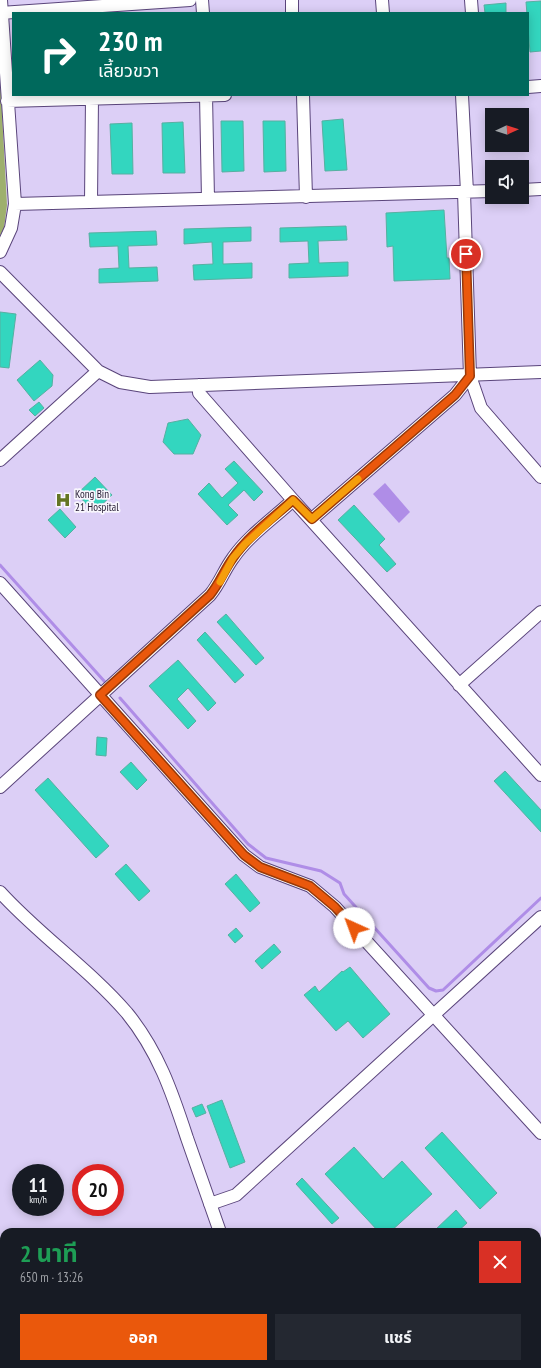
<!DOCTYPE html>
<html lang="th">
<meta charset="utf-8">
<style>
:root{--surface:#171b24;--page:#242831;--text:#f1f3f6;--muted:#9ea1a6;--accent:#ea580c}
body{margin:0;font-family:"PT Sans Narrow","Noto Sans Thai",sans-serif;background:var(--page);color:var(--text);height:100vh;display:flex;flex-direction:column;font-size:15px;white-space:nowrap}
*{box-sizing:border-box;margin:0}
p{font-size:13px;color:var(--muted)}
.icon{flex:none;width:22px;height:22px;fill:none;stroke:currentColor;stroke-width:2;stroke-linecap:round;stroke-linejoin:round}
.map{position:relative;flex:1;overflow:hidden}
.side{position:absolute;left:0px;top:1228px;width:541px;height:140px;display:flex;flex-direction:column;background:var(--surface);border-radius:12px 12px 0 0;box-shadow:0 2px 10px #0003}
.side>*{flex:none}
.top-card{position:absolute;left:12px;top:12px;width:517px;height:84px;border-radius:0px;box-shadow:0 2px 10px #0003;background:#00695c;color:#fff;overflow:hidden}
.needle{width:26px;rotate:86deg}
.controls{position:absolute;left:485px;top:108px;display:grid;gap:8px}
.controls a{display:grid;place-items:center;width:44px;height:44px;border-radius:0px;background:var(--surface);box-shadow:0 2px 10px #0003;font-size:20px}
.speed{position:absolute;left:12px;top:1164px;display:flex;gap:8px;font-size:20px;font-weight:700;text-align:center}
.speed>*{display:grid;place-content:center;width:52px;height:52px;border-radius:50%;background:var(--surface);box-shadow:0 2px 10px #0003;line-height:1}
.speed small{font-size:10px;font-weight:400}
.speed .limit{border:6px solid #d22;background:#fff;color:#111}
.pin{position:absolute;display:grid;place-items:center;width:34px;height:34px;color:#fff;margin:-17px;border:2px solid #fff;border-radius:50%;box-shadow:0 1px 4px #0007}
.me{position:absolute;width:44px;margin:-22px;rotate:317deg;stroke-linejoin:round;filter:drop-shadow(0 0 3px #0008)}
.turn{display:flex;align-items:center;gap:14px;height:84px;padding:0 20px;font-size:18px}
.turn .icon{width:52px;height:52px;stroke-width:2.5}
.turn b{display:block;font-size:28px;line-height:34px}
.round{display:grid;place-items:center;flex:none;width:42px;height:42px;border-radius:0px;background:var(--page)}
.head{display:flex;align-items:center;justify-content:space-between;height:68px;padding:0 20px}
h1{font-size:24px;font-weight:700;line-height:30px;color:#1e9e55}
.action{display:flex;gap:8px;margin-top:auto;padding:8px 20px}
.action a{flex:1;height:46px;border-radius:0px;background:var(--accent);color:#fff;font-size:16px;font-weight:700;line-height:46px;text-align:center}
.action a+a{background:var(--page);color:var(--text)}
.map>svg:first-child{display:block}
</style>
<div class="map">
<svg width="541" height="1368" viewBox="0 0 541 1368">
<rect width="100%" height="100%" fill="#dccff6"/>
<path fill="#9eb06d" d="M0,77L7,205L4,228L0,236Z"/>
<path fill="#af8de7" d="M385,483L410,512L399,523L373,494Z"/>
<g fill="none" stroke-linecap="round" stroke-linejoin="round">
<path stroke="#af8de7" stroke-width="3" d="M0,565L105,682
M120,698L248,844L266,858L321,871L340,883L344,894L429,988L436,991L443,990L541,898
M280,1364L282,1368"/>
<path stroke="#a69abd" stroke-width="27" d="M0,1267L4,1273
M48,1364L49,1368"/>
</g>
<path fill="#33d6bf" stroke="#56b0a1" d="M541,1V51L530,52L526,2Z
M506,3V13H485L484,5Z
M343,119L347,170L325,171L322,121Z
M221,121H243L244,171L222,172Z
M263,121H285L286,171L264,172Z
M183,122L185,173H163L162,123Z
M132,123L133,174H112L110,124Z
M444,210L447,258H449L450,279L394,281L393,246L387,247L386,213Z
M346,226L347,240L318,241L319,263L348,262V276L289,278V264L309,263L308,241L280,242V228Z
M251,227V241L223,242V264L252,263V278L194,280L193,265L213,264L212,242L184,244V229Z
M156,231L157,245L128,246L129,268L157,267L158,281L99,283V269L119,268L118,246L90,247L89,233Z
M0,312L16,314L9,368L0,367Z
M40,360L53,375L52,386L34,401L17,380Z
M39,402L44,408L35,416L29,410Z
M188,419L201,435L193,454H174L163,442L168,423Z
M234,461L263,492L254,501L244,490L228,505L238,515L227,525L198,494L209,483L222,498L238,483L225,469Z
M95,477L112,495L94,512L77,494Z
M354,505L385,539L379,545L396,564L387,572L338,520Z
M60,509L76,527L65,538L48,520Z
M226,614L264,658L256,665L217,622Z
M205,632L244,675L235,683L197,640Z
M178,660L216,703L208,711L188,688L177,699L196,721L188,729L149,686Z
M97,737L107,738L106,756L96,755Z
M131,762L147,780L137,790L120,772Z
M505,771L541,810V832L494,781Z
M48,778L109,846L96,858L35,790Z
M126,864L150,891L139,901L115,874Z
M236,874L260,903L250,912L225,884Z
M236,928L243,936L235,943L228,935Z
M274,944L281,952L262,969L255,961Z
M350,967L390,1014L363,1038L348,1021L336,1031L304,995L315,986L319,992L342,971L343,972Z
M222,1100L245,1162L230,1168L207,1106Z
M202,1104L206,1113L196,1117L192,1108Z
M442,1132L497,1193L480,1209L425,1148Z
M354,1147L383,1179L402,1161L432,1194L390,1232H379L325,1174Z
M302,1178L339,1218L332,1224L296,1184Z
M456,1210L467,1223L457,1232H433Z"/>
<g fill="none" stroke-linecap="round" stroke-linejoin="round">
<g stroke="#5a457b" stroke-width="14">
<path id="minor" d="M202,0L203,13
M292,0V13
M382,0L383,13
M471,0L472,13
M0,13L190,0
M528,87L541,86
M206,95L208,199
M303,95L306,197
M462,95L467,192
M7,101L225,95
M522,190L541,189
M464,192L470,376L481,408L541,477
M91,202L92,98
M15,204L492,191
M0,252L11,228L15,204L1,0
M0,272L98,371L120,382L150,387L541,372
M199,385V393L293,500L541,775
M0,460L98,371
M312,519L455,395L470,376
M0,583L244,855L260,867L310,886L335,907L541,1133
M459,685L541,612
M0,787L210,595C220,583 224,570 233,558C248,536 274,518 293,500
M0,892C39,935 89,969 127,1013C158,1051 172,1092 187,1138C198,1169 209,1201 220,1232
M210,1204L236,1195L541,917
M537,1333L541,1334
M328,1364L355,1368"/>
</g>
<use href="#minor" stroke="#fff" stroke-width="12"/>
</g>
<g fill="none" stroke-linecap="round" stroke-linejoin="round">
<g stroke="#983908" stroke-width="10">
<path id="route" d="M354,928L335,907L310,886L260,867L244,855L100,695L210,595C220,583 224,570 233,558C248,536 273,518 293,500L312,519L455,395L470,376L466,254"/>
</g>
<use href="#route" stroke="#ea580c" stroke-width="7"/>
<path stroke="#f59e0b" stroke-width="7" d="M220,582L233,558L245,544L293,500L312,519L358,479"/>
</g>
<defs>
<g id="hospital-bare" transform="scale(1.2)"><path d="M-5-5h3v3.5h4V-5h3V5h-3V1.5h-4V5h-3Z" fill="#647524" stroke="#f8f6fd" stroke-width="2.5" paint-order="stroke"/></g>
</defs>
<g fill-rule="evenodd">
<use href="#hospital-bare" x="63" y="500"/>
</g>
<g text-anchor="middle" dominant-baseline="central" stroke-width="3.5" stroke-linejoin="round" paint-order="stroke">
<g font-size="11" fill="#251c33" stroke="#f8f6fd" text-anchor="start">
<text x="75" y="494">Kong Bin<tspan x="75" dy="13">21 Hospital</tspan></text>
</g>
</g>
</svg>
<div class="controls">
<a><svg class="needle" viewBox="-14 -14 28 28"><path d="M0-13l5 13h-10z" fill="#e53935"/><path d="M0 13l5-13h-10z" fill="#9ea1a6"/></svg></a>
<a><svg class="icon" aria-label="sound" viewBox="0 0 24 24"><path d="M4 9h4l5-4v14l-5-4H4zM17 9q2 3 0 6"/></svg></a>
</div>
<div class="speed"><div>11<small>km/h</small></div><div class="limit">20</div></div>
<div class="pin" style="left:466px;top:254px;background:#d93025"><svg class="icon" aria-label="arrive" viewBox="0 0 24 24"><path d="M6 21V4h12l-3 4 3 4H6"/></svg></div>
<svg class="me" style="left:354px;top:928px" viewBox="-20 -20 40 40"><circle r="19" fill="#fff"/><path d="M0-13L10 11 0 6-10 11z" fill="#ea580c"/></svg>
<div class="top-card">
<div class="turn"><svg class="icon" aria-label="right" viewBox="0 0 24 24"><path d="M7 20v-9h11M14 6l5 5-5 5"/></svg><div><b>230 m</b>เลี้ยวขวา</div></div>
</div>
<section class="side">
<div class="head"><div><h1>2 นาที</h1><p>650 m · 13:26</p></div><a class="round" style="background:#d93025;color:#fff"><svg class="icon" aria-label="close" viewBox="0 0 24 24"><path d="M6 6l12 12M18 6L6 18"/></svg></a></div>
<div class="action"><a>ออก</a><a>แชร์</a></div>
</section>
</div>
